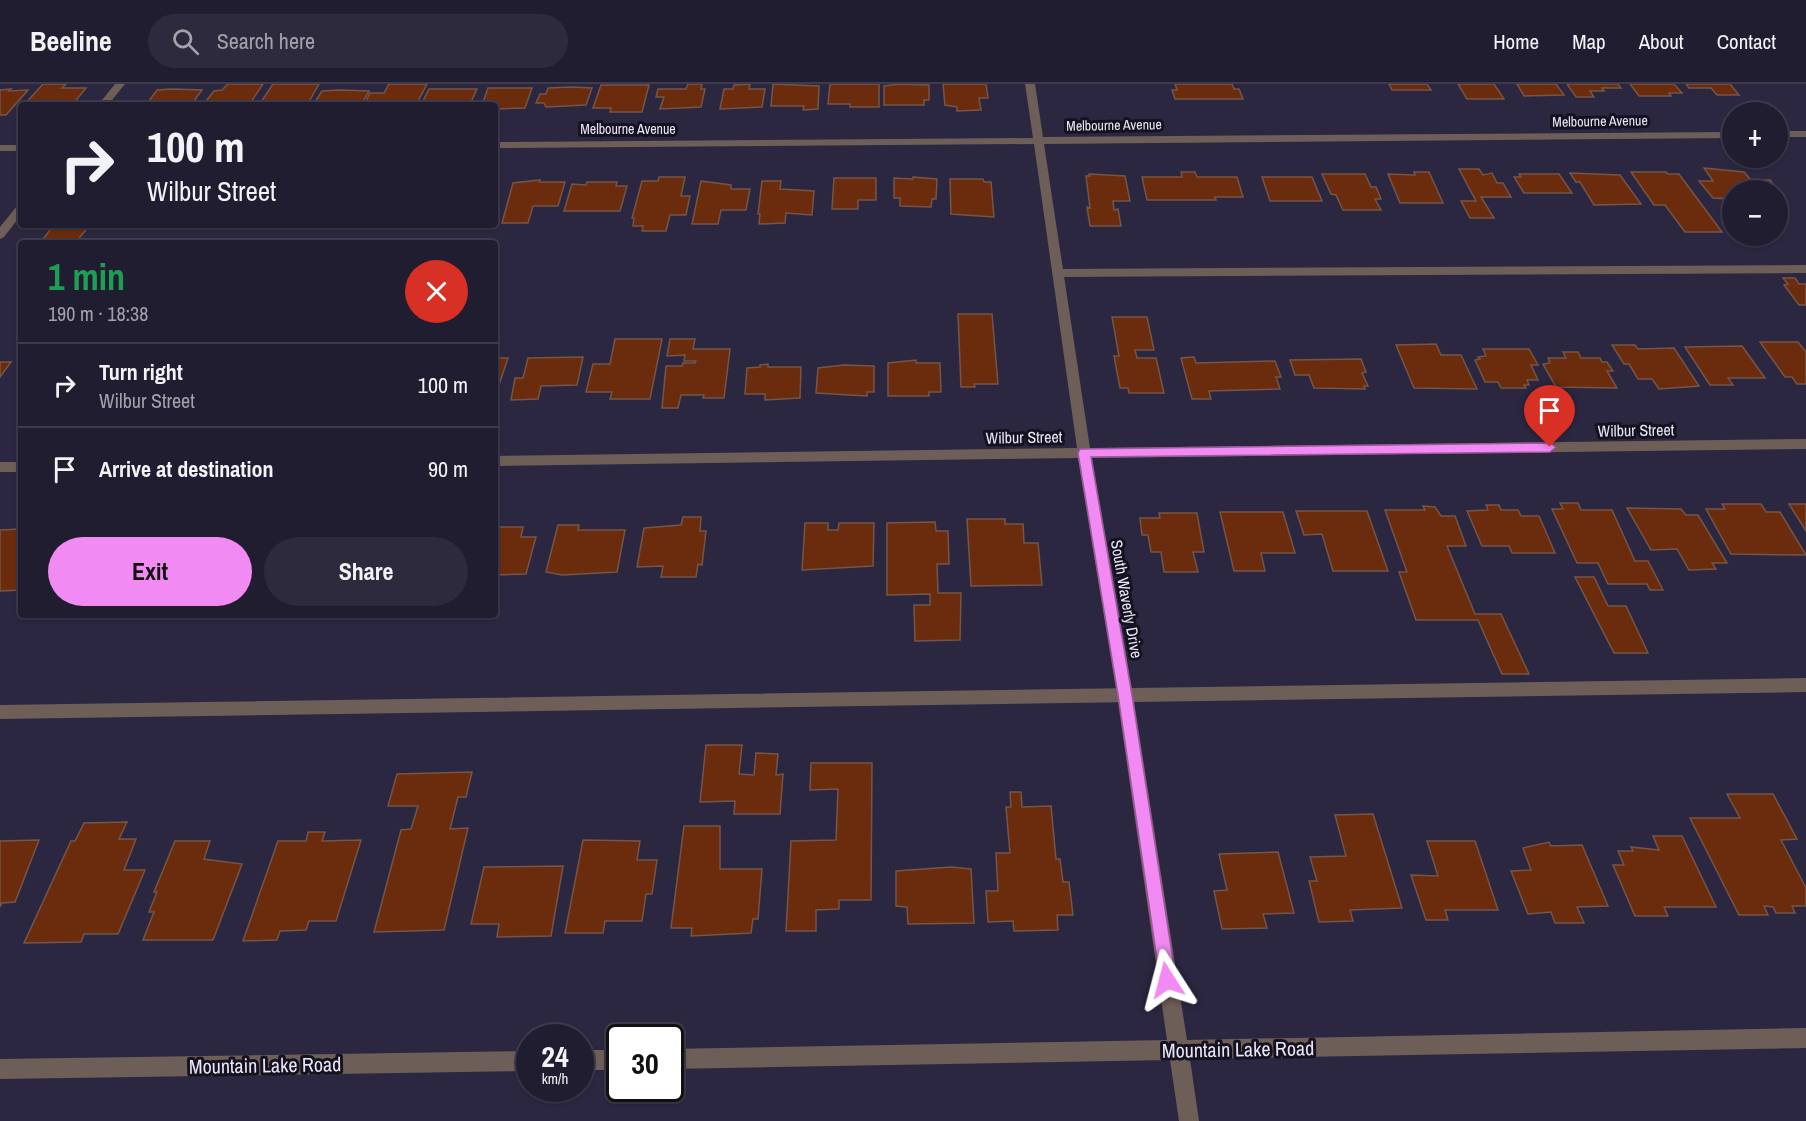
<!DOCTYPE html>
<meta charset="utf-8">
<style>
:root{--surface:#211d31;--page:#2d2a3d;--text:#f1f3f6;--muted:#a2a2ab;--line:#3e3b4d;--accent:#f28af3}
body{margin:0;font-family:"Archivo Narrow",sans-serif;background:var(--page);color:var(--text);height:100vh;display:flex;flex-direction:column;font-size:22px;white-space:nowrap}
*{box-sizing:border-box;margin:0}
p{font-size:20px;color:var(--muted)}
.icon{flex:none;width:33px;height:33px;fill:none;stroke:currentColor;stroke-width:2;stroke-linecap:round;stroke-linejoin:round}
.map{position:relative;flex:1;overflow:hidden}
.side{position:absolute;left:18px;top:156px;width:480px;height:378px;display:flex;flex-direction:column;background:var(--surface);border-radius:6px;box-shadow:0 2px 4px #0004,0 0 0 2px var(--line)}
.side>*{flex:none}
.guide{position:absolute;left:18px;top:18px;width:480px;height:126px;border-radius:6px;box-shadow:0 2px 4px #0004,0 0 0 2px var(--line);background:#211d31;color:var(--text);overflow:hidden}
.buttons{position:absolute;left:1722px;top:18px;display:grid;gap:12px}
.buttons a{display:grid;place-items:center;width:66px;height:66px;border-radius:50%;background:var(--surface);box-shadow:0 2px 4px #0004,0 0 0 2px var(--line);font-size:30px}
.speed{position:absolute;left:516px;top:940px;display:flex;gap:12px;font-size:30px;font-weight:700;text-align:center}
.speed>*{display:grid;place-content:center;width:78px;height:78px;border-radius:50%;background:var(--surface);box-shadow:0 2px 4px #0004,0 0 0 2px var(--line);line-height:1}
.speed small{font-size:15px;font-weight:400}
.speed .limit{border:3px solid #111;border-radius:9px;background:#fff;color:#111}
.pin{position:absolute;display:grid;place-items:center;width:51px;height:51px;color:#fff;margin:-62px -26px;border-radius:50% 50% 50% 0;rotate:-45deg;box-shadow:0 0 6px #0007}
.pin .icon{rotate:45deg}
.me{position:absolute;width:66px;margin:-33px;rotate:351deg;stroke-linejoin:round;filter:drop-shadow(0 0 4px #0008)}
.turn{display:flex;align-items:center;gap:21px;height:126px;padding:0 30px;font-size:27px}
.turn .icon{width:78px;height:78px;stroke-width:2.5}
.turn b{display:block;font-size:42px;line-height:51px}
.round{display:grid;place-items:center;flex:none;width:63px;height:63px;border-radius:32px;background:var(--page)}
.summary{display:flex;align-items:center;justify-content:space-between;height:102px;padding:0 30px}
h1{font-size:36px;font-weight:700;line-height:45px;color:#1e9e55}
.button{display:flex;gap:12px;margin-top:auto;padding:12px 30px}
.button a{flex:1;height:69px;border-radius:36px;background:var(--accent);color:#111;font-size:24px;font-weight:700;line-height:69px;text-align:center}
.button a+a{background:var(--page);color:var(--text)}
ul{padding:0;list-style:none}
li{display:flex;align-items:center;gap:18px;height:84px;padding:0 30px;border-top:2px solid var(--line)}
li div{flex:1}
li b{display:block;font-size:22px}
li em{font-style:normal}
header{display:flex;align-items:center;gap:36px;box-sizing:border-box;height:84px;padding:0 30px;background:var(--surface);border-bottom:2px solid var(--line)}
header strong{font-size:28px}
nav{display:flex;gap:33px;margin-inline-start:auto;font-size:21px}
.search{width:420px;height:54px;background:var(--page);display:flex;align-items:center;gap:15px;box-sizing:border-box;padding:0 21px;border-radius:33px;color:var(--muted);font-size:22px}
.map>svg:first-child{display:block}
</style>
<header>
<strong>Beeline</strong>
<div class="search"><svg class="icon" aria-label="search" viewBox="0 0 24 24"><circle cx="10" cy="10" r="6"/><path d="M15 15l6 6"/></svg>Search here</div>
<nav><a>Home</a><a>Map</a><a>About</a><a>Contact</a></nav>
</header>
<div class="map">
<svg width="1806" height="1037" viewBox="0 0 1806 1037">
<rect width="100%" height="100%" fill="#2c2741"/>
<path fill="#6a2c0c" stroke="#755547" stroke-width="1.5" d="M43,0H66L62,4H86L72,21H24Z
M228,0H263L249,21H203L214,7L222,6Z
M273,0H319L307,21H259Z
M389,0H427L416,21H364L370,9H384Z
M688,0H702L701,5H705L701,23L660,25L664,13H656L658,5H686Z
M750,0L749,5H765L762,23L720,25L724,5H733L734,1Z
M773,0L819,2L818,25L803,26L804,22H771Z
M830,0H879V23H850V20H828Z
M899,0L929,1V16H924V21H884V2Z
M943,0H986L988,14H979L981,26L957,27V23L945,21Z
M1175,0H1232L1234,5H1239L1243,15H1175L1172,6H1177Z
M1389,0H1427L1431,6H1392Z
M1458,0H1494L1504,15H1467Z
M1517,0H1556L1564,11L1524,12Z
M1567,0H1618L1621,4H1602L1604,7H1590L1594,13H1576Z
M1630,0H1674L1682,9H1669L1671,12H1639Z
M1686,0H1730L1739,11H1717L1711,4H1689Z
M601,1H649L642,28H610L611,24H593Z
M571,3L592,4L586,21L546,23L544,19H536L540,10H546L548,4Z
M488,4H532L525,24L495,25V21H482Z
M11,5L9,7L28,6L6,31H0V6Z
M172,5L202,6L191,21H146L157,6Z
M429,5H477L470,20L473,21H421Z
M340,6L369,7L361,21H313L322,7Z
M1704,84L1744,88L1751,96H1770L1787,117H1778V106H1732V115L1713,114L1699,97H1713Z
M1459,85H1479L1483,91L1492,89L1497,99H1503L1511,113H1481L1494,134H1470L1461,117H1476Z
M1181,88H1195L1197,93H1237L1243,113H1215L1216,116H1147L1142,93H1182Z
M1414,88H1429L1443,119H1400L1388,90L1415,91Z
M1631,88H1666L1668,90H1679L1722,148H1685L1665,121H1654Z
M1570,89L1620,91L1641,120L1594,121L1580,98H1576Z
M1089,90L1125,92L1130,117H1113L1114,126L1118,125L1121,142H1090L1087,123L1090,124L1086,92H1090Z
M1322,90H1365L1371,103H1376L1381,115H1375L1381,126H1343L1336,111L1331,110Z
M1519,90H1559L1572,109H1524L1514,93H1521Z
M659,93H685L681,112H690L686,131H670L666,147H642L643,142H633L634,134H632L642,97H658Z
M913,93L937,95L936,115H932L931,123L900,122V114H894V94L913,95Z
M1262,93H1312L1322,117H1270Z
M834,94H876V116H858V125H832Z
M950,95H983L984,98H991L994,133L951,130Z
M540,96L539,98H565L558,122H533L528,139H502L513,99Z
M701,97L731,101V105H750L746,126H721L718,140H692Z
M762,97H781L780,105L814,107L812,131L786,129L785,139L759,140L760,130H758Z
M587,98H617L616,102H627L620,127H564L572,100L586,101Z
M54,141H90L75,159H40Z
M1783,194H1795L1799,200H1806V221H1799L1784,201L1788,200Z
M958,230H992L998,300H974L975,303H961Z
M1112,233H1147L1154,266H1135L1137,274H1156L1164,309H1129L1128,304H1120L1114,272H1119Z
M615,255H662L650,315H610L612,308H586L593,280H610Z
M670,255H695L693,265H730L724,314H703L704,311H681L678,324H662L666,282H682L683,279H695L696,277H684L685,271L667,272Z
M1760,258H1798L1806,268V300H1797L1792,293H1785Z
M1436,260L1441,271H1461L1477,305L1414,304L1396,261Z
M1612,261H1635L1638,265L1674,264L1699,302L1659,305L1652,295H1638L1629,280H1624Z
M1742,262L1765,294H1728L1733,301H1710L1685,263Z
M1483,265H1529L1538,281H1531L1538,296H1527L1529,301H1524L1526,304H1501L1498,298H1485L1475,276L1480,275L1478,273L1486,272Z
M1563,268H1578L1581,274H1600L1602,278H1607L1613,287H1607L1617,304L1556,303L1543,280L1550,279L1548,274H1566Z
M583,273L577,301L541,302L538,315L511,316L515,294H523L528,274Z
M1194,273L1196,279L1275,277L1281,293H1276L1280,305L1209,307L1211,315H1192L1181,274Z
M495,274H508L498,304L495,305Z
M1361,275L1366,288L1362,289L1368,302H1364L1365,305L1314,304L1309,291H1295L1290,276Z
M916,276V279H940L941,308H929V312H888V279Z
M0,278H11L0,293Z
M768,280V283H801L800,314L765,316V310H745L747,284L760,283V281Z
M844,281L874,282V308H867V312L816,309L818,284Z
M1560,419H1578L1581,426H1612L1635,477H1648L1663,506H1650L1647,500H1608L1598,479H1577L1552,425H1563Z
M1722,420H1761L1766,428H1780L1806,471L1731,470L1706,425H1725Z
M1789,420H1806V447Z
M1486,421H1499L1501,426H1518L1521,432H1539L1555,469H1512L1509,462H1482L1467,427L1488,426Z
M1423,422L1435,423L1441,432H1455L1466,462H1447L1475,530H1501L1529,590H1502L1478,536H1416L1399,488H1407L1385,426H1425Z
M1627,424L1681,425L1686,431H1698L1727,479H1712L1716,485L1689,486L1677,465L1651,466Z
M1296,427H1367L1388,487H1333L1322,450L1304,451Z
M1220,428H1283L1295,469H1261L1265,487H1234Z
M1159,429H1197L1204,468H1193L1198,488H1164L1161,468H1151L1148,451H1142L1140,434H1160Z
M683,433H701L700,447H706L702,481L698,480L696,493H661L663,482L637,483L644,444L681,441Z
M967,435H1005V440H1023L1024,459H1038L1042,501L971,502Z
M935,438L936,447H948L949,480H937L938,509H961L960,556L915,557L914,521H930V510L887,511V439Z
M805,439H828V446H838L839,439H874L873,482L802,486Z
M558,441H579L578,446H625L617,488L562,491L546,488Z
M495,443H523L521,453H536L526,490L495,491Z
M21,445V506L0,507V446Z
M1575,493H1594L1608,522H1626L1648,569H1614Z
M706,661H742L739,690L754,691L756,669L778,670L776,691L783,690L780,730H734L735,717L700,718Z
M811,679H872L871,816H839V825L816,826V847H786L791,757L836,756L838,705L810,706Z
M472,688L466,713H458L450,745L468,744L444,846L374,848L401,746L411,745L418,722H388L397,690Z
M1010,708H1021L1022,723L1051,722L1056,775H1060L1063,798H1069L1073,831H1057L1058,846L1014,847L1013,837L988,838L986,807H998L996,769H1010L1006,723H1011Z
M1727,710H1773L1797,755L1781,756L1806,804V822H1792L1795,829H1776L1773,823L1764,822L1768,831H1739L1690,734H1740Z
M1373,730L1402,824L1350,826L1353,837L1319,838L1309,797H1317L1310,773L1346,772L1335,731Z
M127,738L119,755H136L124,786H145L118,850H84L81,858L24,859L71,757H75L84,739Z
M684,742H720V785H762L758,835H753L751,849L691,852L692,844H671Z
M308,748H325L322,757L361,756L336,837H309L306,846L280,847L277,856L243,857L278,757H306Z
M1653,752H1682L1716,823H1664L1668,832H1635L1613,781H1624L1618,767H1633L1631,763L1659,766Z
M39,756L15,818L2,819L0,823V757Z
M583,756L640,757L637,776H657L652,810H646L642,837H605L603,849H565Z
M175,757H210L204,775L242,780L213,856H143L154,828H149L157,808H154Z
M1427,757H1475L1498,826H1445L1448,836H1426L1411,791L1438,792Z
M1549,758L1551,762L1582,761L1608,822L1577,823L1584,839H1555L1551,828L1528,830L1511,787L1531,786L1523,764Z
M1278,768L1294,829L1263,830L1267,844L1222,845L1214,807L1227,806L1219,770Z
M563,782L551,852L497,853L499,840H471L484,783Z
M951,783L971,785L974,839L908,840L907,823L896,822V787Z"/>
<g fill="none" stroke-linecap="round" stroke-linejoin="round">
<path fill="#6d5f57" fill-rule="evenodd" d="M1806,181V189L1059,193L1053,189L1059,185Z
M1806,594V608L0,635V621Z"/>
<path fill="#6d5f57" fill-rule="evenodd" d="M115,0H125L108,21H98Z
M1025,0H1035L1043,53L1732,48V54L1044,60L1090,364L1806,355V365L1092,374L1133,611L1187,956L1806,944V964L1190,975L1199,1037H1179L1170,976L670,985V965L1167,956L1117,611L1078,374L495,382V372L1077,364L1034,60L495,64V58L1033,54Z
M1778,47H1806V53H1778Z
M0,61H21V67H0Z
M21,121V131L4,153L0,155V143L17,122Z
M0,378H21V388H0Z
M580,966H620V986H580Z
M530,967V987L0,995V975Z"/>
</g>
<path fill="#f28af3" stroke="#9d5a9e" stroke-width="1.5" d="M1550,359L1556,363L1550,368L1091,373L1132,611L1176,896L1173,902L1167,904L1161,902L1118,611L1078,369L1080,365Z"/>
<g text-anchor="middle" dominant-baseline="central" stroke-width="6" stroke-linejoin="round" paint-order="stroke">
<g font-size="14" fill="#e7e5f7" stroke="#14121e">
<text transform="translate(1600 37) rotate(-1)">Melbourne Avenue</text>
<text transform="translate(1114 41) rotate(-1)">Melbourne Avenue</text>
<text x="628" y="45">Melbourne Avenue</text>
</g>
<g font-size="16" fill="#e7e5f7" stroke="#14121e">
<text transform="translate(1636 346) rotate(-1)">Wilbur Street</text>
<text transform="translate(1024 353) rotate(-1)">Wilbur Street</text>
<text transform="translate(1127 515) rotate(80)">South Waverly Drive</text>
</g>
<g font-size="20" fill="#e7e5f7" stroke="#14121e">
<text transform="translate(1238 965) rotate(-1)">Mountain Lake Road</text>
<text transform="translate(265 981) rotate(-1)">Mountain Lake Road</text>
</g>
</g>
</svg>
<div class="buttons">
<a>+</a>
<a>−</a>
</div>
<div class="speed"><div>24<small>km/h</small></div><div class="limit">30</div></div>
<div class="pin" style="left:1550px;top:363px;background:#d93025"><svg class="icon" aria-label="arrive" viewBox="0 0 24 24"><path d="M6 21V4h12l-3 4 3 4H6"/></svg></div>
<svg class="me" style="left:1167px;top:896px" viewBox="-20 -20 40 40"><path d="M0-17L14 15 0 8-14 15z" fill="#f28af3" stroke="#fff" stroke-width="4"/></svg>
<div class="guide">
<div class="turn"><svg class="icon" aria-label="right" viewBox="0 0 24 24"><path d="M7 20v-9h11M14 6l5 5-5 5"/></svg><div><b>100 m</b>Wilbur Street</div></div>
</div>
<section class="side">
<div class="summary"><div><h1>1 min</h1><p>190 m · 18:38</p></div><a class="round" style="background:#d93025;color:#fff"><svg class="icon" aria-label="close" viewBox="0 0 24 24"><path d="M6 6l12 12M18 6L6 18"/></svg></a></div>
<ul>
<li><svg class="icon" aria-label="right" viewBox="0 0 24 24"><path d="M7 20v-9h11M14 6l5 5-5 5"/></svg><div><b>Turn right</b><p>Wilbur Street</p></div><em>100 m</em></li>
<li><svg class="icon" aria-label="arrive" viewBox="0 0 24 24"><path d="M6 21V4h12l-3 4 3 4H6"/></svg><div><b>Arrive at destination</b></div><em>90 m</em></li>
</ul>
<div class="button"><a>Exit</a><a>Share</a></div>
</section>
</div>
